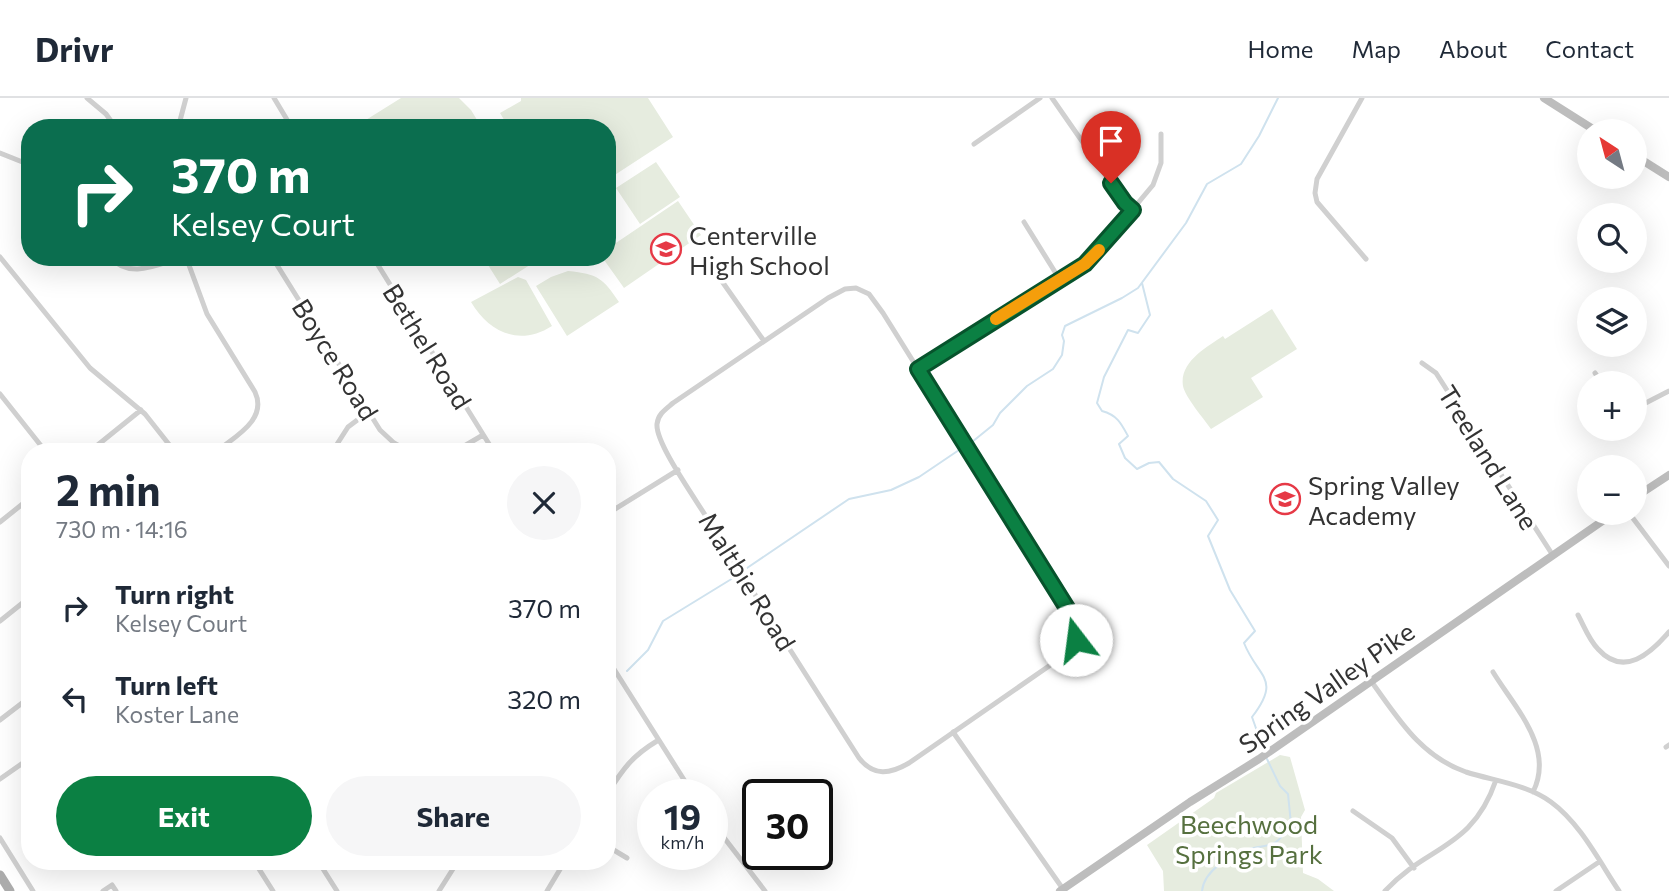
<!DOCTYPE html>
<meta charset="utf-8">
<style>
:root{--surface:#fff;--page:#f6f6f7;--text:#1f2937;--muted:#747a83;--line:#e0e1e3;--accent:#0b8043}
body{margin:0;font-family:Commissioner,sans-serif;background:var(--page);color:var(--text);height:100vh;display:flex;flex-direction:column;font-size:26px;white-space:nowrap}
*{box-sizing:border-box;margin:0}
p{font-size:23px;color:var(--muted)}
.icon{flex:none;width:38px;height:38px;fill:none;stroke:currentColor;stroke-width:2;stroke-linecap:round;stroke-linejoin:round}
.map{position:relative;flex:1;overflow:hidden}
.details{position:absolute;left:21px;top:345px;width:595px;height:427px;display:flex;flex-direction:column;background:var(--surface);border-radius:28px;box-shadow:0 7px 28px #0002}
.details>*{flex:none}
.hud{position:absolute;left:21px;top:21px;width:595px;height:147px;border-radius:28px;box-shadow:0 7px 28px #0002;background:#0b6e4f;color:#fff;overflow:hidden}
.needle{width:46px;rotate:324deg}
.buttons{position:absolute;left:1577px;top:21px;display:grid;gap:14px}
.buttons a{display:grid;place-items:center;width:70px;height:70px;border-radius:50%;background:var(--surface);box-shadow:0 7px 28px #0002;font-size:35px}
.speed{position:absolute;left:637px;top:681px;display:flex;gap:14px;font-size:35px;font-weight:700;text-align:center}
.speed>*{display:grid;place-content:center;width:91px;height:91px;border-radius:50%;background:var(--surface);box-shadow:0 7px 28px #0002;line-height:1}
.speed small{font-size:18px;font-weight:400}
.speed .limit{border:4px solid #111;border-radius:10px;background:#fff;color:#111}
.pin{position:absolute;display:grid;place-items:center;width:60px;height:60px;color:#fff;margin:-72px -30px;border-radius:50% 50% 50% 0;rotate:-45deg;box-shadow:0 0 7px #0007}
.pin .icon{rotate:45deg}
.me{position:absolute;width:77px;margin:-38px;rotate:345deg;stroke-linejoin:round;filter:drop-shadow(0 0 5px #0008)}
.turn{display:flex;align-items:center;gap:24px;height:147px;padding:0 35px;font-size:32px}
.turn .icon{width:91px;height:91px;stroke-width:2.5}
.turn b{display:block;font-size:49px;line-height:60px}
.round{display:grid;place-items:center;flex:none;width:74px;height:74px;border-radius:37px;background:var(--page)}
.summary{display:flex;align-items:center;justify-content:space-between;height:119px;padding:0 35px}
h1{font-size:42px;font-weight:700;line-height:52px}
.button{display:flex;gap:14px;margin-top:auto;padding:14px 35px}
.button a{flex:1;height:80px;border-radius:42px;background:var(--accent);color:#fff;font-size:28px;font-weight:700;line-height:80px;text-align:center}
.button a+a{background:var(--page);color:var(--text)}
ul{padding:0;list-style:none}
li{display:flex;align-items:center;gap:21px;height:91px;padding:0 35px}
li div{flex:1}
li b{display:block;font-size:26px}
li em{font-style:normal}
header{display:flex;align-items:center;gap:42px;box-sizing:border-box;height:98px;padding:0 35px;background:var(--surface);border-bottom:2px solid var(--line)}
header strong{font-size:33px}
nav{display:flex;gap:38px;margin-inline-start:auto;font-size:24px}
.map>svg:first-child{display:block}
</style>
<header>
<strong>Drivr</strong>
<nav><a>Home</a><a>Map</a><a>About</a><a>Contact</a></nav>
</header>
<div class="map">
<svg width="1669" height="793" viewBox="0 0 1669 793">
<rect width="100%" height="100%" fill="#fff"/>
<path fill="#e6ecdf" d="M401,0H459L471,12L482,30H364L361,25Z
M521,0H648L673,39L607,82V30H509L500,15L521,3Z
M656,64L680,99L640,126L616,90Z
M678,103L701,137L624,190L602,159H607V151Z
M483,159H533L536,163L500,186Z
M568,173C598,176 603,180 619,204L567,238L536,188L551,179Z
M518,179L526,182L552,228C519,249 489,234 471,204Z
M1272,211L1297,251L1251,280L1263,299L1211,331C1204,321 1185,299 1183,288C1179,264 1207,249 1223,238L1225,241Z
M1280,657L1290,659L1305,712L1301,719L1303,775L1318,781L1334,793H1164L1163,773L1147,747L1214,700L1216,695Z"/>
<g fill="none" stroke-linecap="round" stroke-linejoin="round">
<path stroke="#cfe2ee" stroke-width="2" d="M1142,185L1150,217L1138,235L1128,232L1104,279L1097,305L1102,313C1117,317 1121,325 1128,338L1119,346L1125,360L1137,371L1149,365L1159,364L1173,381L1206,403L1218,422L1208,438L1230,492L1255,533L1244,545C1258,580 1282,580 1252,619L1264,653
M972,344L993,327L1000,315L1027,288L1053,271L1062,257L1064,243L1062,237L1065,228L1122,200L1138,190L1186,125L1207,86L1241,66L1259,38L1278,0
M747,470L849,401L891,392L919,379L959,352
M627,573L648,552L663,523L738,477
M607,591L612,587
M1202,793C1204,772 1231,757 1249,751C1258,748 1269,749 1276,744C1282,740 1287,731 1291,726L1288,696L1280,688L1267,661"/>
<path stroke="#d0d0d0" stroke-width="5" d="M87,0L106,16L116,30
M274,0L292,30
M1052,0L1125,105L1133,112
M1362,0L1317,81L1315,95L1317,104L1366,161
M178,30L186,0
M974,46L1040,0
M0,55L30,67
M1024,124L1060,182
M0,159L90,270L145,316L175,354
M110,159C130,182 158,166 183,159
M186,159L207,216L255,294C268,322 234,339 216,354
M272,159L380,332L394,345L410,354
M373,159L494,354
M714,172L764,243
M856,190L869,196L883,215L1072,518C1080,536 1076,546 1062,559L909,665C890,676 874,679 859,660L719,440C707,416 655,348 657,326C658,316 666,311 673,305L828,200L845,191Z
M1422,265L1436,275L1552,456
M918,271L1092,160L1153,87L1161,65V36
M1595,275L1602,285
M0,296L46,354
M1634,311L1669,293
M89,354L141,312
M332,354L348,329L368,314
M454,354L483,337
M1629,415L1669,468
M607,416L678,372
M0,424L30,400
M1578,517C1584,528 1589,542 1598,551C1624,580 1651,555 1669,534
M0,523L30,499
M607,560L693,696
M1493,574C1515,610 1555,650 1533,694
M1371,583C1398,620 1420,658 1466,674C1494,683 1526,686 1551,704C1580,725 1599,763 1619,793
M0,622L30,599
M953,634L1063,791
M1666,649L1669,647
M0,681L30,660
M607,696C623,671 632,658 657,643
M1353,713L1392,740L1414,770
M712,724L765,793
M0,740L33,793
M607,748L627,760
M254,763L273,793
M318,763L337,793
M103,793L112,787L116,793
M439,793L458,763
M547,793L565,763
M1385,793C1427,747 1472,752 1496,682
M1556,793L1599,764"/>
<path stroke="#bdbdbd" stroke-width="8" d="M1544,0L1596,33
M1634,57L1669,79
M1634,400L1669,377
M1060,793L1190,704L1259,661L1614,415"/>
<path stroke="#ababab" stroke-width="9" d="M0,777L10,793"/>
</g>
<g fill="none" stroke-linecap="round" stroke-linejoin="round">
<g stroke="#07532c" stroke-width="18">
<path id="route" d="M1076,542L1077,532L1072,518L918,271L1085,166L1133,112L1125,105L1111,85"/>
</g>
<use href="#route" stroke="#0b8043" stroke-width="12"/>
<path stroke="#f59e0b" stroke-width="12" d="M996,221L1085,166L1099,152"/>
</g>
<defs>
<g id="school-ring" transform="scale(1.575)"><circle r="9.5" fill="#fff" stroke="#e63946" stroke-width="1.5"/><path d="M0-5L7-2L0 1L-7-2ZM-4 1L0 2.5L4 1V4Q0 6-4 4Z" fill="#e63946"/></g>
</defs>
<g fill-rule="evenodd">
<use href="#school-ring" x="666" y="151"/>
<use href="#school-ring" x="1285" y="401"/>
</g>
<g text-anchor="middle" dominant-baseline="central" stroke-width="7" stroke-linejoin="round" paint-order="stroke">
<g font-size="26" fill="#333" stroke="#fff" text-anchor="start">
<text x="689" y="136">Centerville<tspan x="689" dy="30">High School</tspan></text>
<text x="1308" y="386">Spring Valley<tspan x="1308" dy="30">Academy</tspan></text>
</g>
<g font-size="26" fill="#333" stroke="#fff">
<text transform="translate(428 248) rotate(58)">Bethel Road</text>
<text transform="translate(336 261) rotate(58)">Boyce Road</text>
<text transform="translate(1489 359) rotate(58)">Treeland Lane</text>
<text transform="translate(748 483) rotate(58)">Maltbie Road</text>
<text transform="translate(1326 589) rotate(-35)">Spring Valley Pike</text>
</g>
<g font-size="26" fill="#56703f" stroke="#fff">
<text x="1249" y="725">Beechwood<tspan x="1249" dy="30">Springs Park</tspan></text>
</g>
</g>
</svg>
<div class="buttons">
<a><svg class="needle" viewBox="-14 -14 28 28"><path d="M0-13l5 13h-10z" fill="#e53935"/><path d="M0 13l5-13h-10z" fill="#747a83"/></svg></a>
<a><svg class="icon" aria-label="search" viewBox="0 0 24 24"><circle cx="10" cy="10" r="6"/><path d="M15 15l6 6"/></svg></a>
<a><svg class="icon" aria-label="layers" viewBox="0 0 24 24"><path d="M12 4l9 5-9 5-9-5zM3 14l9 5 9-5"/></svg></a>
<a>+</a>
<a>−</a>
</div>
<div class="speed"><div>19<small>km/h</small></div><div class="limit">30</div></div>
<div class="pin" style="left:1111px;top:85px;background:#d93025"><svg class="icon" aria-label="arrive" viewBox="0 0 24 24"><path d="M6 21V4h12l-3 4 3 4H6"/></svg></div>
<svg class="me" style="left:1076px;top:542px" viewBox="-20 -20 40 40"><circle r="19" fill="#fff"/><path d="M0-13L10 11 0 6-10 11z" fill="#0b8043"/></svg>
<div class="hud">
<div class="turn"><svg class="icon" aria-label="right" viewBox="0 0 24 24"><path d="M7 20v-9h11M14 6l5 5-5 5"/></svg><div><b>370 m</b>Kelsey Court</div></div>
</div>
<section class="details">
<div class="summary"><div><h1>2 min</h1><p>730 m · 14:16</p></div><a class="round"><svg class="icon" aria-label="close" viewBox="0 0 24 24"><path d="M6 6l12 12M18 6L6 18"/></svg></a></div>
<ul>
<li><svg class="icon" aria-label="right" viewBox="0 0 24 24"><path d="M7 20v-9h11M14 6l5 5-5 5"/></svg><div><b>Turn right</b><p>Kelsey Court</p></div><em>370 m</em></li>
<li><svg class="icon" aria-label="left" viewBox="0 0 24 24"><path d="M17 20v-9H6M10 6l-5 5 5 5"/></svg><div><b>Turn left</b><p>Koster Lane</p></div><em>320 m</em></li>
</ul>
<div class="button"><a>Exit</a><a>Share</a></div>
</section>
</div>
